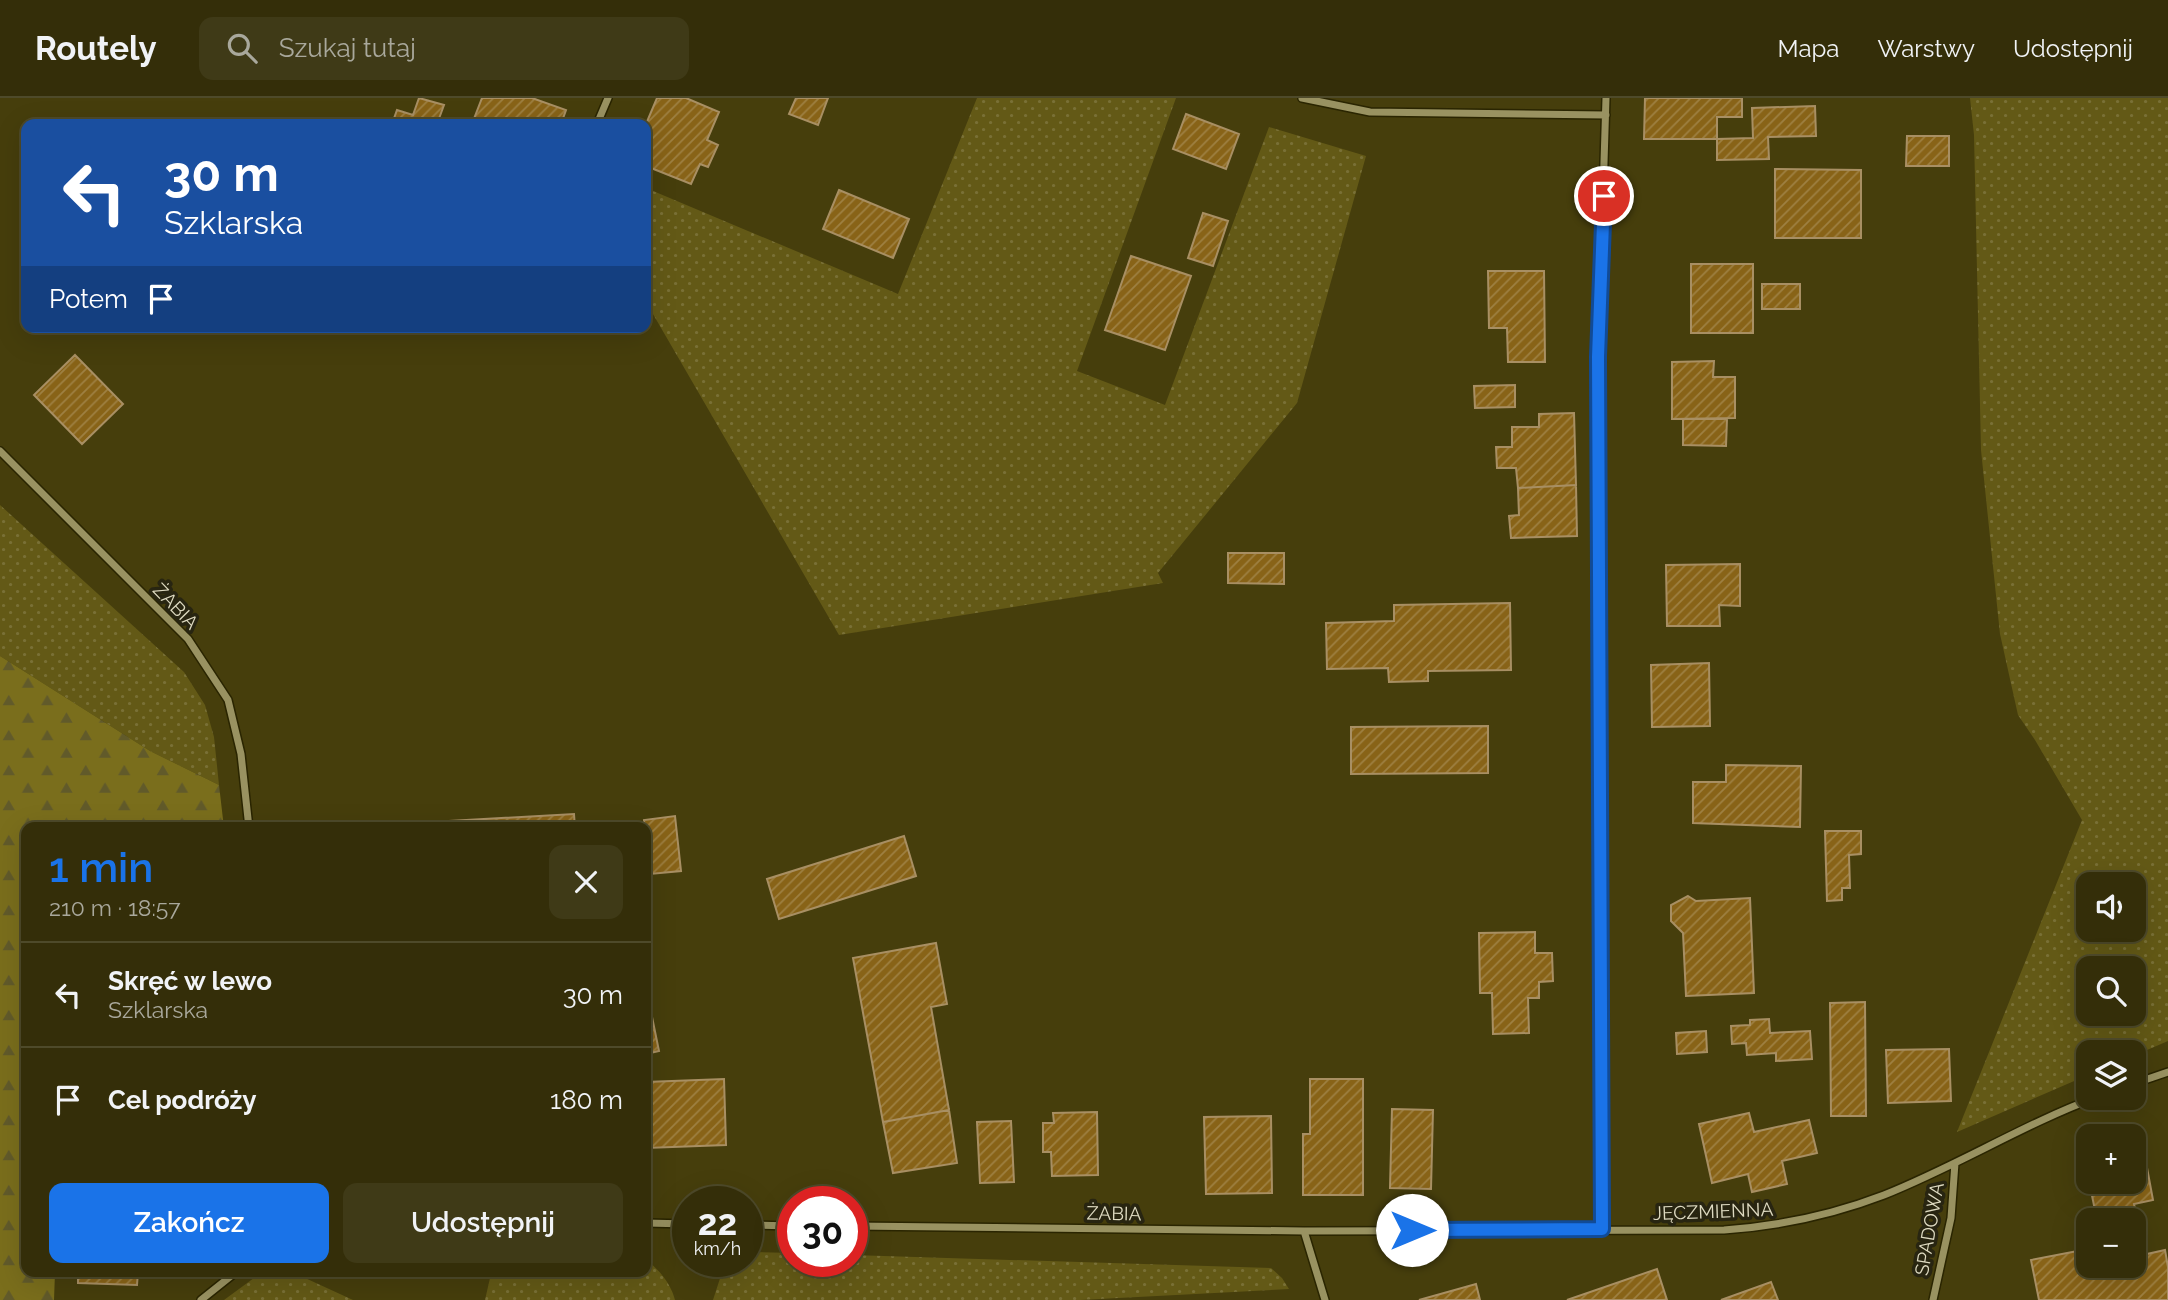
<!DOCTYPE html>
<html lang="pl">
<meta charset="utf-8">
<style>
:root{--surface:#342e09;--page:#3f3a17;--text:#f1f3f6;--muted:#a9a89c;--line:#4e4a2a;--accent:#1a73e8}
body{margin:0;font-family:Raleway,sans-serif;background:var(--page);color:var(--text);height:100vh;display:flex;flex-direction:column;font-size:26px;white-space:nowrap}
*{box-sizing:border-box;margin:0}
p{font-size:23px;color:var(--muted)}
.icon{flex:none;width:38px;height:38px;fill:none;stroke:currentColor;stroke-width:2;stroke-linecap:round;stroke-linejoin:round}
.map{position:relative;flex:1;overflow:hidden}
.drawer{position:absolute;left:21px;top:724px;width:630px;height:455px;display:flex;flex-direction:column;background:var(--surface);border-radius:14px;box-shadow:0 7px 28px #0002,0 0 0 2px var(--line)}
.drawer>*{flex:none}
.top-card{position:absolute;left:21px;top:21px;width:630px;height:214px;border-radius:14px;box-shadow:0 7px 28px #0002,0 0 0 2px var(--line);background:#1a4fa0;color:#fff;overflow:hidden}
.fabs{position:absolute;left:2076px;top:774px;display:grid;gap:14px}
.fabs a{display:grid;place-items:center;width:70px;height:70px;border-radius:14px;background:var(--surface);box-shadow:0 7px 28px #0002,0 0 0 2px var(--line);font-size:35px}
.speed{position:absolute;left:672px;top:1088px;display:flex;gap:14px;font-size:35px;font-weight:700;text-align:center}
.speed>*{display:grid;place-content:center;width:91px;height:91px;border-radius:50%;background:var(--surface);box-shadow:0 7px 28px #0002,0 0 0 2px var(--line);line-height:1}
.speed small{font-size:18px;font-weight:400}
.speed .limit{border:10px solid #d22;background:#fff;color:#111}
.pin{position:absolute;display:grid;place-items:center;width:60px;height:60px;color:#fff;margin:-30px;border:4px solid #fff;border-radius:50%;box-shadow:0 2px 7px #0007}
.me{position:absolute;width:77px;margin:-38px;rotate:90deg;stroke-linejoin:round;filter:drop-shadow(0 0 5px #0008)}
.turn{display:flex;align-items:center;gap:24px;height:147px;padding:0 28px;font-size:32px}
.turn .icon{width:91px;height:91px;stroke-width:2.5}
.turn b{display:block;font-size:49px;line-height:60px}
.then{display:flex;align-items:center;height:66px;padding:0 28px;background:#0003;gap:14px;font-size:26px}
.round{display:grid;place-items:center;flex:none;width:74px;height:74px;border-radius:14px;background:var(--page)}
.overview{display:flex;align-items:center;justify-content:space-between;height:119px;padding:0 28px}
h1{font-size:42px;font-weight:600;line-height:52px;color:var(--accent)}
.cta{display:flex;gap:14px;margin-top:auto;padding:14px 28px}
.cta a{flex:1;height:80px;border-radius:14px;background:var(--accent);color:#fff;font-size:28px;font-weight:600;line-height:80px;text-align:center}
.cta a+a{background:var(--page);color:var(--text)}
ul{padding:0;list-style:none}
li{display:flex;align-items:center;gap:21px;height:105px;padding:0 28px;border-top:2px solid var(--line)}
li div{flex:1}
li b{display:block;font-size:26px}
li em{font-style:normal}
header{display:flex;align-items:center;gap:42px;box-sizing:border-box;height:98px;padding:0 35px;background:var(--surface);border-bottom:2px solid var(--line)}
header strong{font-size:33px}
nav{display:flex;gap:38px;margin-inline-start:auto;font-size:24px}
.search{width:490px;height:63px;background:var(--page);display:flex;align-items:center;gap:18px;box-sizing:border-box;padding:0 24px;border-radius:14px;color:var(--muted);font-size:26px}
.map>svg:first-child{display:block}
</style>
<header>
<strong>Routely</strong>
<div class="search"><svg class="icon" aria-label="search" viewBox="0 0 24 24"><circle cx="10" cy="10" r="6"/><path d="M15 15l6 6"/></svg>Szukaj tutaj</div>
<nav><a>Mapa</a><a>Warstwy</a><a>Udostępnij</a></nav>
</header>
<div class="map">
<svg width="2168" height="1202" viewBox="0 0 2168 1202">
<defs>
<pattern id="grass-dots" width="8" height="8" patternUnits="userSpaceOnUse" patternTransform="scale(1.75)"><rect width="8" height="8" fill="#635916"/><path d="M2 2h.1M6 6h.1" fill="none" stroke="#797036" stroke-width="1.8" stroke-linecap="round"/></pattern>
<pattern id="forest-firs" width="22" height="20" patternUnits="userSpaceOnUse" patternTransform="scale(1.75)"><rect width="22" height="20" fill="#7a6e1c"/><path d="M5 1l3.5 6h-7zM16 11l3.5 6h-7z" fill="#615a2a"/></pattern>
<pattern id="building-hatch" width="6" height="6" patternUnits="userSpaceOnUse" patternTransform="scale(1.75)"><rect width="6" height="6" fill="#886317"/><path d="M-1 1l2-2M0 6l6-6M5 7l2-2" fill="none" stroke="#9e8042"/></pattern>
</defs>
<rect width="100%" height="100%" fill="#463e0c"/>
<path fill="url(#grass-dots)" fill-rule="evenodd" d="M977,0H1176L1077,273L1165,307L1269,29L1366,58L1297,305L1158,475L1163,485L839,537L646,204V90L898,196Z
M1970,0H2168V943L2133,958V954H2088V977L1957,1034L2082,722L2035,642L2018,617L2000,536L1981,352L1974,37ZM2088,786H2133V831H2088ZM2088,870H2133V915H2088Z
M0,407L184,574L205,607L214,639L219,687L150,653L0,558Z
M747,1154L793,1155V1164H852V1157L1271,1170L1282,1180L1289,1191L1080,1202H713L725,1165L747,1164Z
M646,1162C659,1171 671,1186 675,1202H485L490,1180L494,1174H646Z
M262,1174H292L353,1202H224Z"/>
<path fill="url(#forest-firs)" d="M0,558L150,653L219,687L224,730H26V1174H55L54,1202H0Z"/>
<path fill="url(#building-hatch)" stroke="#a88f63" stroke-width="2" d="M419,0L444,7L437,26H392L397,12L413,17Z
M482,0H532L566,12L561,26H472Z
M657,0H686L719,14L707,42L718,47L708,69L700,66L691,86L646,68V26Z
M796,0H828L818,27L789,16Z
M1645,0H1742V19H1717V41H1644Z
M1815,8L1816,38L1768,39L1769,61L1717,62V41L1753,40L1752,10Z
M1186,16L1239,36L1226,71L1173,51Z
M1907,38H1949V68H1906Z
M1775,71L1861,72V140H1775Z
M839,92L909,121L893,160L823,131Z
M1203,115L1228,123L1213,168L1188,160Z
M1131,158L1191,178L1165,252L1105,232Z
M1691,166H1753V235H1691Z
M1488,173H1544L1545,264H1508L1507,230H1489Z
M1762,186H1800V211H1762Z
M75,257L123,306L82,346L34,297Z
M1714,263L1713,279H1735V320L1672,321V264Z
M1515,287V309L1475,310L1474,288Z
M1574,315L1576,387L1518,390L1516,370H1497L1496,349H1512V329H1539V316Z
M1683,321H1727L1726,348L1683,347Z
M1576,387L1577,438L1511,440L1509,418L1519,417L1518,390Z
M1228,455H1284V486L1228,485Z
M1740,466V508L1719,507L1720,528H1667L1666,467Z
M1510,505L1511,572L1428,573V583L1389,584L1388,570L1327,571L1326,525L1394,523V507Z
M1709,565L1710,628L1652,629L1651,567Z
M1488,628V675L1351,676V629Z
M1726,667L1801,668L1800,729L1693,725V684H1726Z
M574,716L575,730H398L397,726Z
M675,718L681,773L650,776L644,722Z
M1825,733H1861V756L1849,757L1850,790H1842V802L1827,803Z
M904,738L916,778L779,821L767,781Z
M1688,798L1696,803L1750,800L1754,895L1686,898L1683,835L1671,823V807Z
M1535,834V855H1552L1553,883L1539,884V900H1528L1529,935L1493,936L1492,895H1480L1479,835Z
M936,845L947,906L931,909L949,1012L883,1024L853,860Z
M1865,904L1866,1018H1831L1830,905Z
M651,914L659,953L646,956V915Z
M1769,921L1770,935L1810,933L1812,961L1776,963V955L1747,957L1746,945L1732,946L1731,928L1750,927V922Z
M1706,933L1707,954L1677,956L1676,935Z
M1949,951L1951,1003L1888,1005L1886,952Z
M724,981L726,1047L646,1050V984Z
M1310,981H1363V1097H1303V1036H1310Z
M1392,1011L1433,1012L1431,1091L1390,1090Z
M949,1012L957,1065L893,1075L883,1024Z
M1097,1014L1098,1077L1052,1078L1051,1054H1043V1025H1054L1053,1015Z
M1749,1015L1754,1034L1809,1022L1817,1055L1782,1063L1787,1086L1752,1094L1748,1076L1712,1085L1699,1026Z
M1271,1018L1272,1095L1206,1096L1204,1019Z
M1011,1023L1014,1084L980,1085L977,1024Z
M2140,1032L2153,1102L2134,1106L2137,1120L2097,1122L2089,1083H2133V1038H2111Z
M2088,1151V1167H2133V1159L2165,1152L2168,1169V1202H2039L2031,1162Z
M1657,1171L1667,1202H1567Z
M78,1174H138L137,1187L78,1185Z
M1771,1184L1778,1202H1721Z
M1476,1186L1480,1202H1419Z"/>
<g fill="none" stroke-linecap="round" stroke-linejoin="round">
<g stroke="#2a2501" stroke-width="10">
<path id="minor" d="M1302,0L1370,14L1606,17
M597,26L608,0
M0,353L188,541L228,602L241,656L249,730
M2133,986L2168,974
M646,1125L688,1126
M747,1127L793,1128
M852,1128L1304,1133L1724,1132C1780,1128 1832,1117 1884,1097C1957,1068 2024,1026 2097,999
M1602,1131L1598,259L1606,0
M1304,1133L1325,1202
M201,1202L236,1174
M1933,1202L1951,1120L1955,1065"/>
</g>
<use href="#minor" stroke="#999261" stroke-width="7"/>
</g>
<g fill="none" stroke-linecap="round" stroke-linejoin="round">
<g stroke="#114b97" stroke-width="18">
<path id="route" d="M1412,1132L1602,1131L1598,259L1604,98"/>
</g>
<use href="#route" stroke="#1a73e8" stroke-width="12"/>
</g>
<g text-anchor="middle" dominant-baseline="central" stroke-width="7" stroke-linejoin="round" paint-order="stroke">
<g font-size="19" fill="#dedac1" stroke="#282511">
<text transform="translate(176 508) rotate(46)">ŻABIA</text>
<text transform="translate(1713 1113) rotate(-2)">JĘCZMIENNA</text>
<text transform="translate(1114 1115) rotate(1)">ŻABIA</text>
<text transform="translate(1929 1131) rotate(-80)">SPADOWA</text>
</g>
</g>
</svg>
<div class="fabs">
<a><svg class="icon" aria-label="sound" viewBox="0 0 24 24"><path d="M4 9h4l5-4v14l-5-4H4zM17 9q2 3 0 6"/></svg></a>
<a><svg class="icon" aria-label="search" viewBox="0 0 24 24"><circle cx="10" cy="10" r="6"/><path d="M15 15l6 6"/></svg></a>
<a><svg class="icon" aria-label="layers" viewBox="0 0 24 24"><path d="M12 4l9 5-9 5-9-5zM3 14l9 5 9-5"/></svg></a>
<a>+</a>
<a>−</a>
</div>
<div class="speed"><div>22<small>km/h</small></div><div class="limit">30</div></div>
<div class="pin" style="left:1604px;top:98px;background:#d93025"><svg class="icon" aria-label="arrive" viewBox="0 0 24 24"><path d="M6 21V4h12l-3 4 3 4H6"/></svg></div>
<svg class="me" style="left:1412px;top:1132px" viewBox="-20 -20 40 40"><circle r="19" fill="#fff"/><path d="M0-13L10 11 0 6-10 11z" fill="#1a73e8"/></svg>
<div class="top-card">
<div class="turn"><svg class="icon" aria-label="left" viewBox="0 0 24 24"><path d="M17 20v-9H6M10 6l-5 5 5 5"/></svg><div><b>30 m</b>Szklarska</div></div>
<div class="then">Potem<svg class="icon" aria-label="arrive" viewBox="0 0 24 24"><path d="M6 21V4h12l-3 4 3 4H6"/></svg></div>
</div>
<section class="drawer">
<div class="overview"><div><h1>1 min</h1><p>210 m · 18:57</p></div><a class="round"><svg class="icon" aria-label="close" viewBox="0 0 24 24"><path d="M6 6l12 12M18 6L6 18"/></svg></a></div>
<ul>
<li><svg class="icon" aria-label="left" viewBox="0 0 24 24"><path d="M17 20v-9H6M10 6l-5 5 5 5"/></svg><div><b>Skręć w lewo</b><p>Szklarska</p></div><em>30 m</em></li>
<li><svg class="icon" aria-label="arrive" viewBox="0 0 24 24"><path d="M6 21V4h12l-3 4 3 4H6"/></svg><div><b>Cel podróży</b></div><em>180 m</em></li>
</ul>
<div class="cta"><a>Zakończ</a><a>Udostępnij</a></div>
</section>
</div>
